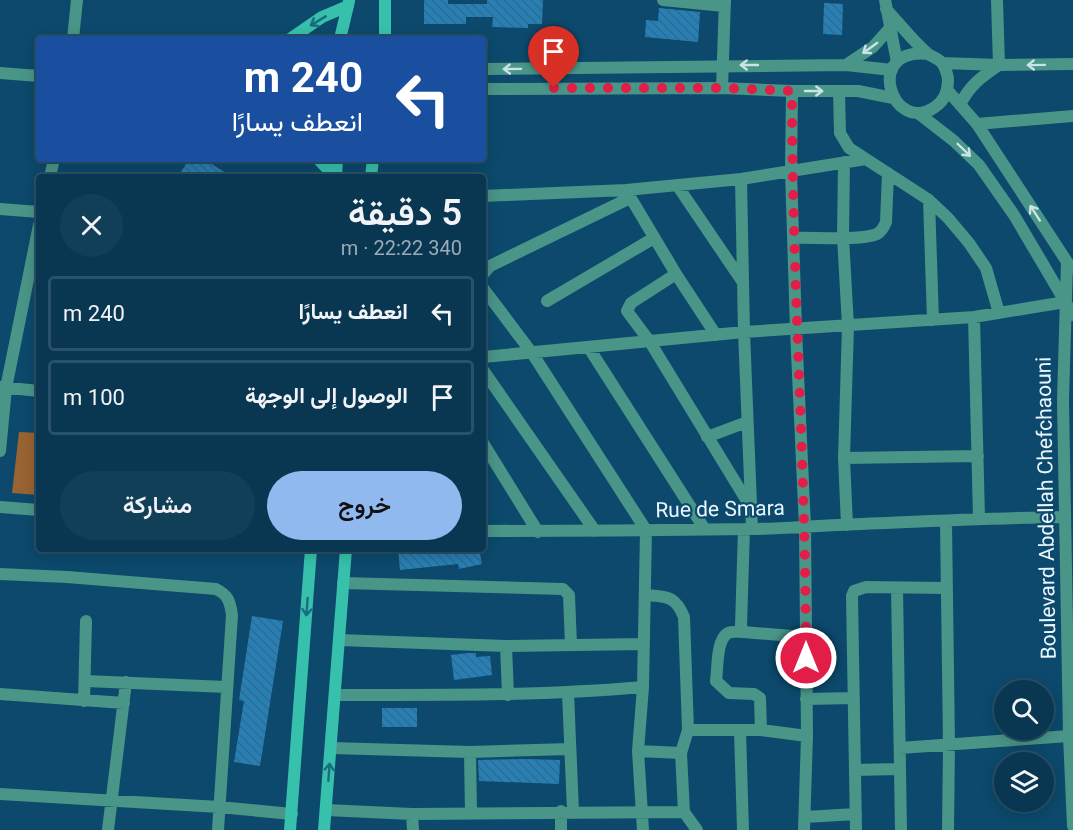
<!DOCTYPE html>
<html lang="ar">
<meta charset="utf-8">
<style>
:root{--surface:#093751;--page:#123f58;--text:#f1f3f6;--muted:#99acb7;--line:#295168;--accent:#90b9f0}
body{margin:0;font-family:Roboto,Vazirmatn,sans-serif;background:var(--page);color:var(--text);direction:rtl;height:100vh;display:flex;flex-direction:column;font-size:22px;white-space:nowrap}
*{box-sizing:border-box;margin:0}
p{font-size:20px;color:var(--muted)}
.icon{flex:none;width:33px;height:33px;fill:none;stroke:currentColor;stroke-width:2;stroke-linecap:round;stroke-linejoin:round}
.map{position:relative;flex:1;overflow:hidden;direction:ltr}
.sheet{position:absolute;left:36px;top:174px;width:450px;height:378px;display:flex;flex-direction:column;background:var(--surface);border-radius:6px;box-shadow:0 3px 15px #0003,0 0 0 2px var(--line);direction:rtl}
.sheet>*{flex:none}
.top-card{position:absolute;left:36px;top:36px;width:450px;height:126px;border-radius:6px;box-shadow:0 3px 15px #0003,0 0 0 2px var(--line);direction:rtl;background:#1a4fa0;color:#fff;overflow:hidden}
.fabs{position:absolute;left:994px;top:680px;display:grid;gap:12px}
.fabs a{display:grid;place-items:center;width:60px;height:60px;border-radius:50%;background:var(--surface);box-shadow:0 3px 15px #0003,0 0 0 2px var(--line);font-size:30px}
.pin{position:absolute;display:grid;place-items:center;width:51px;height:51px;color:#fff;margin:-62px -26px;border-radius:50% 50% 50% 0;rotate:-45deg;box-shadow:0 0 6px #0007}
.pin .icon{rotate:45deg}
.me{position:absolute;width:66px;margin:-33px;rotate:0deg;stroke-linejoin:round;filter:drop-shadow(0 0 4px #0008)}
.turn{display:flex;align-items:center;gap:21px;height:126px;padding:0 24px;font-size:27px}
.turn .icon{width:78px;height:78px;stroke-width:2.5}
.turn b{display:block;font-size:42px;line-height:51px}
.round{display:grid;place-items:center;flex:none;width:63px;height:63px;border-radius:32px;background:var(--page)}
.head{display:flex;align-items:center;justify-content:space-between;height:102px;padding:0 24px}
h1{font-size:36px;font-weight:600;line-height:45px}
.primary-button{display:flex;gap:12px;margin-top:auto;padding:12px 24px}
.primary-button a{flex:1;height:69px;border-radius:36px;background:var(--accent);color:#111;font-size:24px;font-weight:600;line-height:69px;text-align:center}
.primary-button a+a{background:var(--page);color:var(--text)}
ul{padding:0;list-style:none}
li{display:flex;align-items:center;gap:18px;height:75px;margin:0 12px 9px;padding:0 12px;border:3px solid var(--line);border-radius:6px}
li div{flex:1}
li b{display:block;font-size:22px}
li em{font-style:normal}
.map>svg:first-child{display:block}
</style>
<div class="map">
<svg width="1073" height="830" viewBox="0 0 1073 830">
<defs>
<pattern id="building-back-hatch" width="6" height="6" patternUnits="userSpaceOnUse" patternTransform="scale(1.5)"><rect width="6" height="6" fill="#2780b5"/><path d="M-1 5l2 2M0 0l6 6M5-1l2 2" fill="none" stroke="#336a8b"/></pattern>
</defs>
<rect width="100%" height="100%" fill="#0c496c"/>
<path fill="#996332" d="M19,432L39,433V495L12,493Z"/>
<path fill="url(#building-back-hatch)" d="M424,0H448V4H487V0H543L542,24H528V28L492,27L493,17H466V24H424Z
M824,3L843,4L842,35L823,34Z
M659,8L700,12L698,42L645,37L646,20L658,21Z
M189,159H204L232,177H178Z
M398,549H479L482,564L459,569L458,564L400,570Z
M252,616L283,621L260,766L234,762L244,701L239,700Z
M468,653H476V657L490,656L492,675L454,680L451,655Z
M382,708H417V727H382Z
M525,759L560,760L559,784L479,781L478,760Z"/>
<g fill="none" stroke-linecap="round" stroke-linejoin="round">
<path stroke="#499587" stroke-width="12" d="M663,0L724,6
M997,0L999,65
M73,39L77,0
M722,88L725,0
M792,91L791,171L796,330L805,527L807,736L804,830
M839,91L840,133L849,148L929,200L948,218L969,243L986,268L999,313
M977,124L1073,116
M844,162L843,237L848,326L844,458L847,525
M50,177L54,159
M741,179L744,332L752,529
M677,185L742,281
M626,190L676,274L631,303L627,311L650,342L750,506
M483,196L626,190L741,179L866,159
M929,200L933,320
M0,209L39,212
M793,238C813,237 861,241 877,234C882,231 884,227 886,222L888,173
M483,274L490,266L630,198
M676,274L716,335
M483,288L532,353L646,530L643,687L638,751L643,830
M547,301L654,238
M974,317L979,518
M589,348L704,528
M483,357L744,332L974,317L1065,302
M483,370L595,531
M0,387L39,391
M707,437L747,422
M483,443L538,532
M0,451L6,388L39,225
M844,458L978,456
M0,507L39,510
M946,522L949,745L948,830
M744,529L741,626L743,632L805,637
M483,531C573,531 662,530 752,529C780,529 809,526 838,525C914,522 990,518 1065,517
M0,574L67,577L216,589C228,595 230,601 232,615L218,830
M343,583L563,589L569,595L571,645
M897,588L901,830
M645,595C667,597 675,595 684,617L688,730L681,753L684,812L697,830
M743,632C738,632 732,631 728,633C716,640 718,668 716,681L729,693L754,694L760,698L761,730
M339,640L506,646L644,644
M506,646L508,695
M86,681L226,687
M568,693L573,811
M0,694L124,703
M335,695C438,695 540,696 643,687
M806,699L854,698
M84,701L86,621
M688,730H761L807,736
M740,731L743,830
M331,748L470,752L570,749
M900,748L1069,736
M638,751L681,753
M470,752L471,813
M855,770L899,769
M0,794L219,807L292,814
M326,810L412,814L684,812
M412,814L413,830
M805,817L856,814
M108,830L126,682
M561,830V811
M856,830L852,596L854,591L866,587L946,588"/>
<path stroke="#499587" stroke-width="12" d="M885,0L897,62
M886,9C899,23 912,40 927,53C931,57 938,58 942,63C945,67 948,75 948,80C948,92 944,101 935,107C893,137 862,47 928,54
M942,63L999,65L1073,64
M846,65L873,47L890,28
M483,69L846,65L892,70
M0,73L39,76
M483,89L722,88L792,91H858L893,98
M948,91L977,124L1071,268
M960,105C969,86 981,77 999,65
M918,113L954,141L979,165L1014,215L1073,315
M1067,262L1063,401L1069,736L1073,826"/>
<path stroke="#37c1ac" stroke-width="12" d="M290,39L322,17L348,6
M340,39L349,1
M385,39V0
M318,159L335,177
M336,177L337,159
M371,177L373,159
M290,830L311,549
M324,830L346,549"/>
</g>
<defs><path id="oneway-shaft" d="M-6 0H5M1.5-3L5.5 0L1.5 3" fill="none" stroke-width="1.6" stroke-linecap="round" stroke-linejoin="round" transform="scale(1.5)"/></defs>
<g stroke="#196d7f">
<use href="#oneway-shaft" transform="translate(318 21) rotate(149)"/>
<use href="#oneway-shaft" transform="translate(307 607) rotate(94)"/>
<use href="#oneway-shaft" transform="translate(329 772) rotate(-86)"/>
</g>
<g stroke="#cae3e6">
<use href="#oneway-shaft" transform="translate(870 48) rotate(144)"/>
<use href="#oneway-shaft" transform="translate(749 65) rotate(180)"/>
<use href="#oneway-shaft" transform="translate(1036 65) rotate(179)"/>
<use href="#oneway-shaft" transform="translate(512 69) rotate(179)"/>
<use href="#oneway-shaft" transform="translate(814 91)"/>
<use href="#oneway-shaft" transform="translate(964 150) rotate(44)"/>
<use href="#oneway-shaft" transform="translate(1035 213) rotate(-123)"/>
</g>
<g fill="none" stroke-linecap="round" stroke-linejoin="round">
<path stroke="#e11d48" stroke-width="10" stroke-dasharray="0 18" d="M554,88H722L792,91C792,280 806,469 806,658"/>
</g>
<g text-anchor="middle" dominant-baseline="central" stroke-width="4.5" stroke-linejoin="round" paint-order="stroke">
<g font-size="21" fill="#eaf6fe" stroke="#0c496c">
<text transform="translate(1046 508) rotate(-91)">Boulevard Abdellah Chefchaouni</text>
<text transform="translate(720 509) rotate(-1)">Rue de Smara</text>
</g>
</g>
</svg>
<div class="fabs">
<a><svg class="icon" aria-label="search" viewBox="0 0 24 24"><circle cx="10" cy="10" r="6"/><path d="M15 15l6 6"/></svg></a>
<a><svg class="icon" aria-label="layers" viewBox="0 0 24 24"><path d="M12 4l9 5-9 5-9-5zM3 14l9 5 9-5"/></svg></a>
</div>
<div class="pin" style="left:554px;top:88px;background:#d93025"><svg class="icon" aria-label="arrive" viewBox="0 0 24 24"><path d="M6 21V4h12l-3 4 3 4H6"/></svg></div>
<svg class="me" style="left:806px;top:658px" viewBox="-20 -20 40 40"><circle r="17" fill="#e11d48" stroke="#fff" stroke-width="3"/><path d="M0-11L8 9 0 5-8 9z" fill="#fff"/></svg>
<div class="top-card">
<div class="turn"><svg class="icon" aria-label="left" viewBox="0 0 24 24"><path d="M17 20v-9H6M10 6l-5 5 5 5"/></svg><div><b>240 m</b>انعطف يسارًا</div></div>
</div>
<section class="sheet">
<div class="head"><div><h1>5 دقيقة</h1><p>340 m · 22:22</p></div><a class="round"><svg class="icon" aria-label="close" viewBox="0 0 24 24"><path d="M6 6l12 12M18 6L6 18"/></svg></a></div>
<ul>
<li><svg class="icon" aria-label="left" viewBox="0 0 24 24"><path d="M17 20v-9H6M10 6l-5 5 5 5"/></svg><div><b>انعطف يسارًا</b></div><em>240 m</em></li>
<li><svg class="icon" aria-label="arrive" viewBox="0 0 24 24"><path d="M6 21V4h12l-3 4 3 4H6"/></svg><div><b>الوصول إلى الوجهة</b></div><em>100 m</em></li>
</ul>
<div class="primary-button"><a>خروج</a><a>مشاركة</a></div>
</section>
</div>
